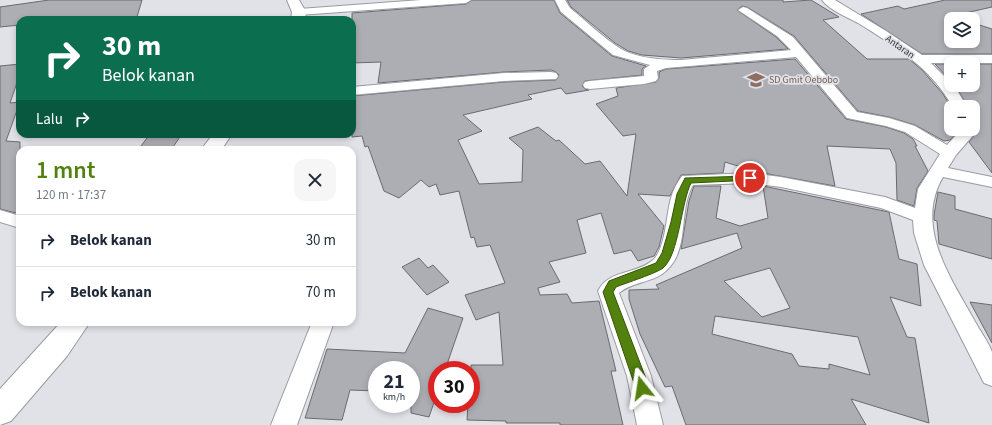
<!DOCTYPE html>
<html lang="id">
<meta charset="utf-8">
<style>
:root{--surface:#fff;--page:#f6f6f7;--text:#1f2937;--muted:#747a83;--line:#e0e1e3;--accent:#52810e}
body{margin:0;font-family:"Source Sans 3",sans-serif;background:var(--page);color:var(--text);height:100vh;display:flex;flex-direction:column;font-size:15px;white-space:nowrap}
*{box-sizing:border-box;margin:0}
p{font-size:13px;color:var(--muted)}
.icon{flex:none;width:22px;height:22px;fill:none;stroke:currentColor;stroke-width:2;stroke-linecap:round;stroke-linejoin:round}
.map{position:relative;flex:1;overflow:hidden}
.side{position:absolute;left:16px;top:146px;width:340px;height:180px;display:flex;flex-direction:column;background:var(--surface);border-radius:12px;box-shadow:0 2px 6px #0003}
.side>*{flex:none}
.hud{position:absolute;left:16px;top:16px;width:340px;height:122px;border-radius:12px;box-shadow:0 2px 6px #0003;background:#0b6e4f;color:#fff;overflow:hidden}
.tools{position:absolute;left:944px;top:12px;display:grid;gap:8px}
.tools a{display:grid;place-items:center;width:36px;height:36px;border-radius:8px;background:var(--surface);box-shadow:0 2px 6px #0003;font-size:20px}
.speed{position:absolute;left:368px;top:361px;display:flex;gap:8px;font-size:20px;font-weight:700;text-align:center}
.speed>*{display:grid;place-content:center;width:52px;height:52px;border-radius:50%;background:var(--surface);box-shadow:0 2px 6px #0003;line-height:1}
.speed small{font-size:10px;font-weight:400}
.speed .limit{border:6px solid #d22;background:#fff;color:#111}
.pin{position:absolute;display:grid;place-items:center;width:34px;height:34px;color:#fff;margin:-17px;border:2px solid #fff;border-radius:50%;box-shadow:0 1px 4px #0007}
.me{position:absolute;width:44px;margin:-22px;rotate:345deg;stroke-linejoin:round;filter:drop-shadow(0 0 3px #0008)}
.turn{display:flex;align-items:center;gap:14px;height:84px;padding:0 20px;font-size:18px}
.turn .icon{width:52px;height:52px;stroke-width:2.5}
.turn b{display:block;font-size:28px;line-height:34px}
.then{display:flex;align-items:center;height:38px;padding:0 20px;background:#0003;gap:8px;font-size:15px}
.round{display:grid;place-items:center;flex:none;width:42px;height:42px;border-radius:12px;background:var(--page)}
.overview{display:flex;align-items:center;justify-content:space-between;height:68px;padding:0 20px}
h1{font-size:24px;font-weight:600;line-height:30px;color:var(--accent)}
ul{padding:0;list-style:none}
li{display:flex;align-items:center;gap:12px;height:52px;padding:0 20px;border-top:1px solid var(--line)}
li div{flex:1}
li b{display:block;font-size:15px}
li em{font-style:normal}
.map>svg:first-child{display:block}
</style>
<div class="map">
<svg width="992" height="425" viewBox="0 0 992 425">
<rect width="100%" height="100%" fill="#e0e2e8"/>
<path fill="#acaeb3" stroke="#696b70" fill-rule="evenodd" d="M49,0H142L136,20H20V25L0,27V7Z
M472,0H554L560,13L612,56L646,66L642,69V75L585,81L582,86L585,89L589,90L566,94L561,88L528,95L532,99L463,115L482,131L458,140L479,184L522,182L523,150L509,138L538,127L556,141L559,140L585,164L600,161L627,196L636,134L623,136L596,104L618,96L616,88L656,82L659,78V72L666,69L795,59L846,119L886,127L904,133L913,139L917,146H915L928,171L917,188L914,206L897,200L896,163L890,149L827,146L835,186L757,172L725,162L723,173L681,175L670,196L638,194L664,226L659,247L654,256L638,261L631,250L614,254L601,213L577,220L586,253L549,262L560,282L538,288L540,295L567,294L572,303L599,301L616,371H611L623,425H560V423H506V421L467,420L468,404H471V365H503L499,312L476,320L465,295L505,283L490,245L477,247L474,237L471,238L459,191L440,195L436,184L429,187L421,180L399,198L384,191L368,146L365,147L362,136L352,137V96L504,82L556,80L559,75L556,72L551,70L504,72L378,83L381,62L352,63V13L466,4Z
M567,0H783V2L811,0L839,17L823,20L867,59H909L922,70L943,94L951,107V129H958V131L950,140L944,141L915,125L889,117L858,111L794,36L747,7L742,6L737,10L776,37L788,49L681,58L642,55L628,51L615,43L571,7Z
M945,0H992V7L952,16L961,19H951V41H973V23L992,29V54H922L861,14L898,6L904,9Z
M20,64V74L10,103L20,102L6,141L20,142V214L0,209V66Z
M935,64H951V81Z
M973,64H992V173L969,142L977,132L973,126V107H968L955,85H973Z
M150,134H182L171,150H138Z
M694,186H721L716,218L740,226L768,218L763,186L889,212L899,259L917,264L921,306L890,297L907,337L915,338L929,423L851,399L866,425H686L672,386L665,387L640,334L629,299V290L659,289L656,285L742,248L737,233L681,249L689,201ZM770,268L790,308L762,317L724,281ZM715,316L858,337L870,375L829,364V369L799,366L792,354L712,334Z
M938,192L955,196V209L992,219V259L939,244L937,221L934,220V215Z
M419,258L428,268L433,265L449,282L427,295L402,267Z
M970,302L992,305V343Z
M428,308L463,318L445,370H437V394L429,417L411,413V370H377V391L350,390L342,420L305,418L327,349L405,353Z"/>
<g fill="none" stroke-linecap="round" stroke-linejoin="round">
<g stroke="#999ba0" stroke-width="2">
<path id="street" d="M421,0H471L466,3L299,15L293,12L299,9Z
M555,0H565L570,8C586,21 603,38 621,49C636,58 664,60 681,60L791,50L777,36L738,10L743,7L747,8L793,37L857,112L889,118L915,126L947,145L960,131L959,129H973V127L976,132L956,155L948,168L992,177V187L943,177C913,228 953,281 977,325C982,334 989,343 992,352C992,362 992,376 992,386L984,383L924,265L914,233L913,220L881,208L781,187L750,183L693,185C678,211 690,248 667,270C654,283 633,281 619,293L651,376L663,425H637L627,376L598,291C609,269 636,275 653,260C666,248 666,215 671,198C673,190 677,183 682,176L750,173L781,177L885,197L915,208L918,189L940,154L905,132L886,126L847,118L796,57L666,68L657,71L658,78L656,81L644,84L590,89L585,88L583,85L585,82L590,81L644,76V69L650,65L613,55L561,12Z
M822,0H835L886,31L922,55H992V63H931L955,87L967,107H953C931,68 895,46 858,23C847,17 829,10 822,0Z
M551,72L556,73L558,76L556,79L504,81L352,95V87L504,73Z
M0,210L20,216V228L0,222Z
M312,322H334L297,425H271Z"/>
</g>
<g stroke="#999ba0" stroke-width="2">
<path id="secondary" d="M287,0H299L306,12L305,20H291L292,12Z
M213,134H232L221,150H201Z
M61,322H90L67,356L11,421L0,425V389Z"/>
</g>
<use href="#street" fill="#fff" fill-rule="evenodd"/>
<use href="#secondary" fill="#fff" fill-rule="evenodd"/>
</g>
<path fill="#52810e" stroke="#355409" d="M750,176H753V180L691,183C681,203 679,255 663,268C657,273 626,283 616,287L613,292L645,376L648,388L646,392L642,394L637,392L603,292L609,281L656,263L662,253L671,222L677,194L685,178Z"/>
<defs>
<g id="school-bare" transform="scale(1.38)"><path d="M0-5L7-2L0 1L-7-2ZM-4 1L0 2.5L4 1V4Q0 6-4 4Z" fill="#8d6e63" stroke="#e0e2e8" stroke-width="2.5" paint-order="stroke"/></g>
</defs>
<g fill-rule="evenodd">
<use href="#school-bare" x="756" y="80"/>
</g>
<g text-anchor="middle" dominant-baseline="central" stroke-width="3.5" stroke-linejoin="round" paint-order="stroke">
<g font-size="10" fill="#333436" stroke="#e0e2e8">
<text transform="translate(900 47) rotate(35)">Antaran</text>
</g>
<g font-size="10" fill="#785e54" stroke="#e0e2e8" text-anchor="start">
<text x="769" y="80">SD Gmit Oebobo</text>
</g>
</g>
</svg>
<div class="tools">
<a><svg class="icon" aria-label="layers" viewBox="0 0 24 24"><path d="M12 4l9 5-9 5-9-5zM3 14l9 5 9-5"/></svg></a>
<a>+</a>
<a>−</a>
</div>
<div class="speed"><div>21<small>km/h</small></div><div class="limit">30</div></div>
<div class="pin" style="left:750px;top:178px;background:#d93025"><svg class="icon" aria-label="arrive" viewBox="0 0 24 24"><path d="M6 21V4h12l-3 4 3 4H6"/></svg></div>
<svg class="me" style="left:642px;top:388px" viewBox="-20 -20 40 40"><path d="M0-17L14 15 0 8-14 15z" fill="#52810e" stroke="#fff" stroke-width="4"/></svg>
<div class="hud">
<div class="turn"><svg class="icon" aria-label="right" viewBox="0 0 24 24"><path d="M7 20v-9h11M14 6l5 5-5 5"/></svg><div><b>30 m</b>Belok kanan</div></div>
<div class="then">Lalu<svg class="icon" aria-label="right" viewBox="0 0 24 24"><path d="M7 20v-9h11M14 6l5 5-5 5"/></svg></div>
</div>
<section class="side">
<div class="overview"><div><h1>1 mnt</h1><p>120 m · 17:37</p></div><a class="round"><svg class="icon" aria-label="close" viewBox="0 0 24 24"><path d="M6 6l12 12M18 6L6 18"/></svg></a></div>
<ul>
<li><svg class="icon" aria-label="right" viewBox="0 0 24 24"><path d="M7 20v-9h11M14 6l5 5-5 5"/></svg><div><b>Belok kanan</b></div><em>30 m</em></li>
<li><svg class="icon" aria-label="right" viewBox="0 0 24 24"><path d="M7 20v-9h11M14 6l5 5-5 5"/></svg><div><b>Belok kanan</b></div><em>70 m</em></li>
</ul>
</section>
</div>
